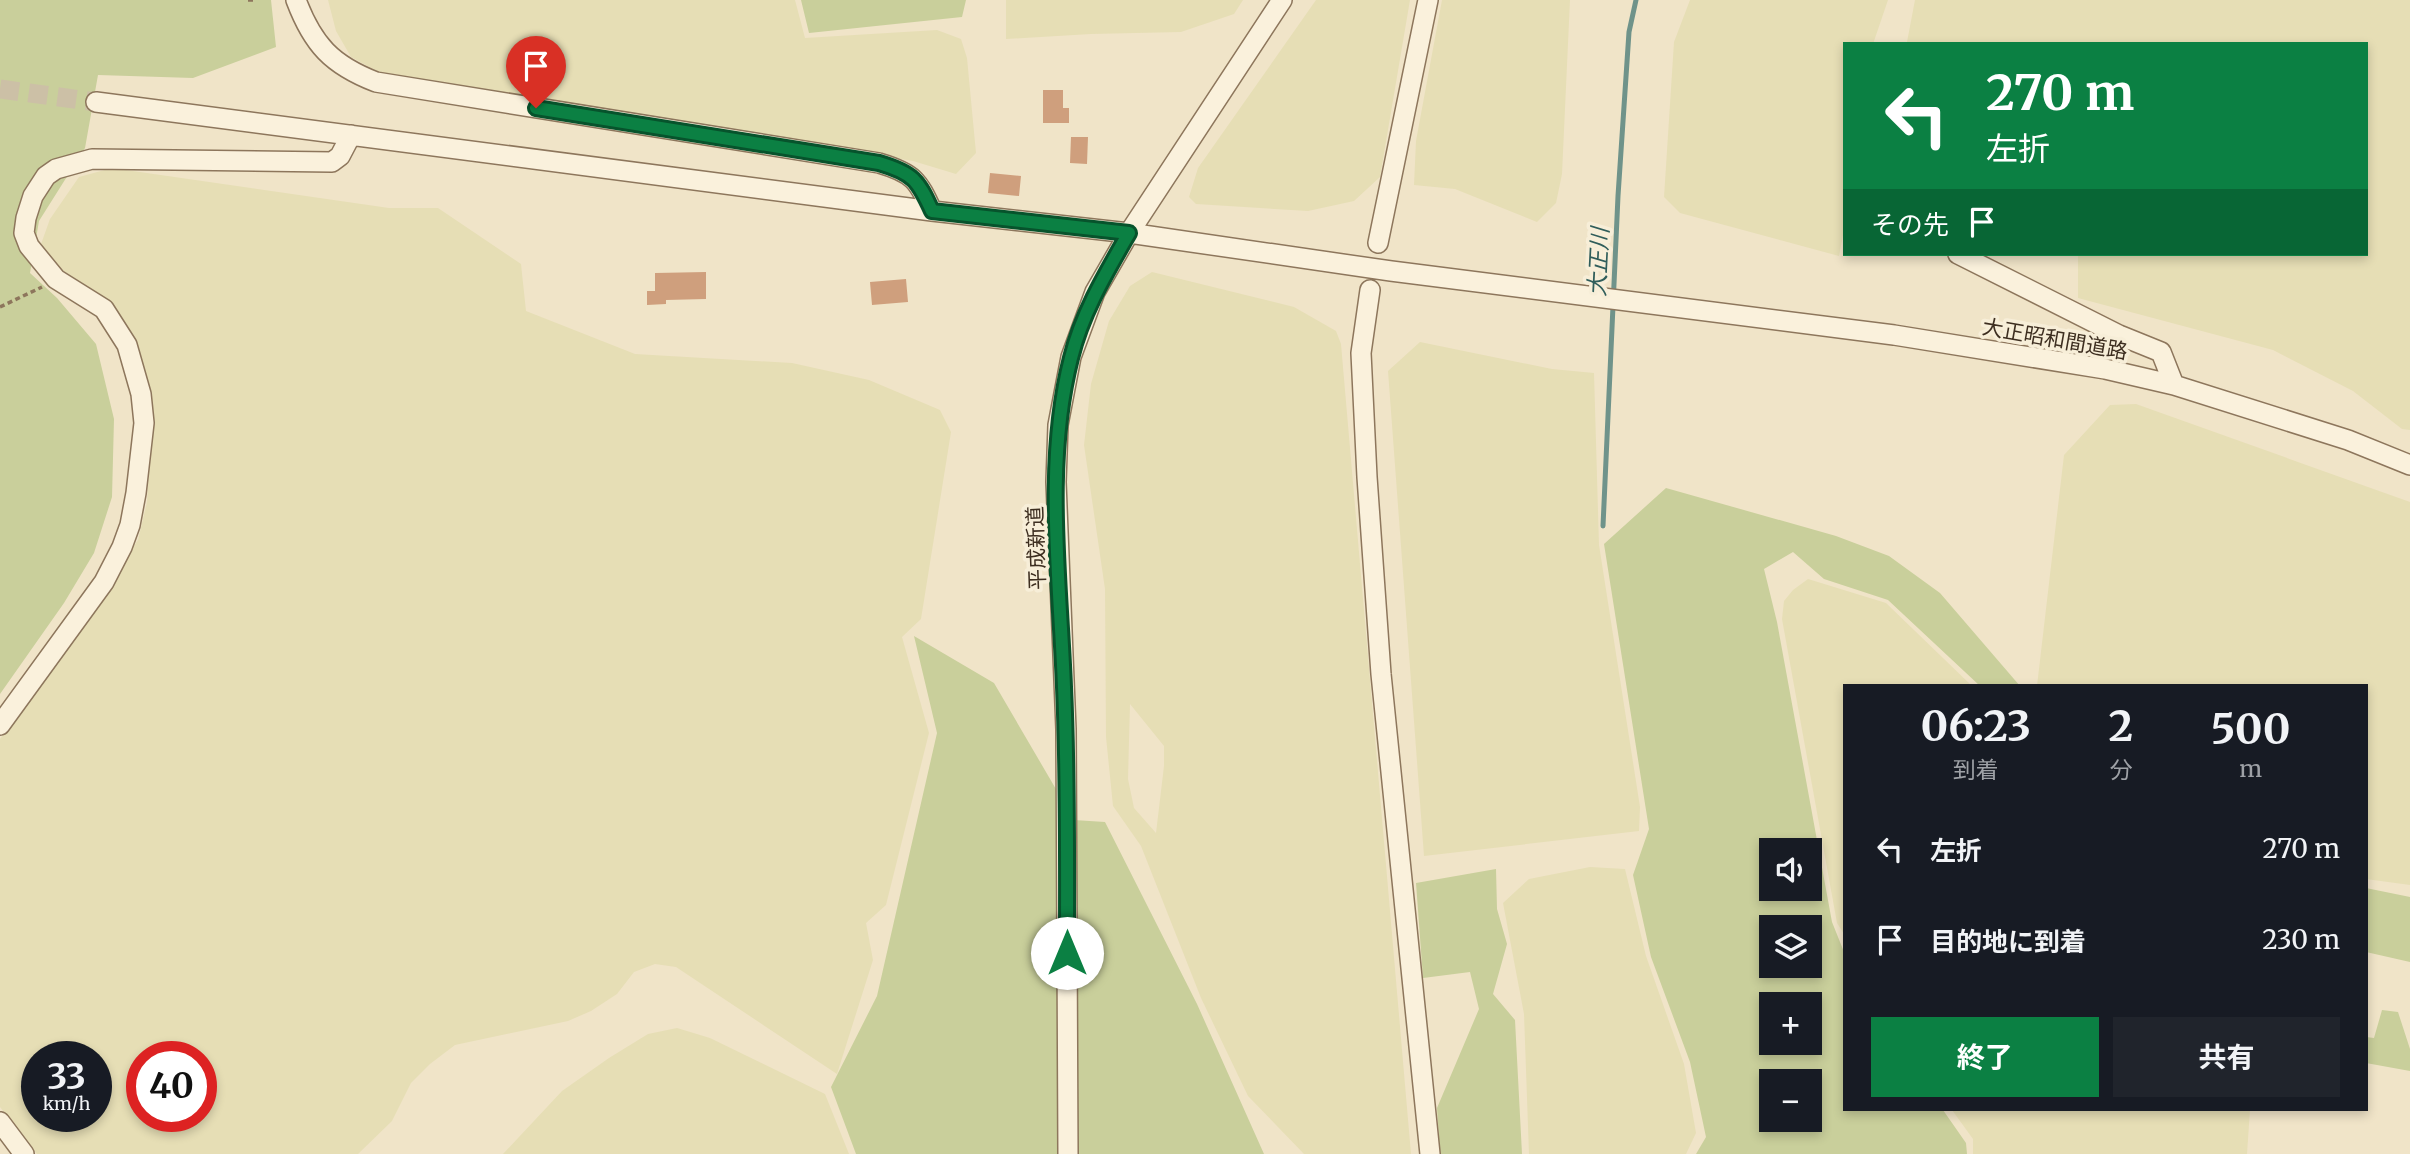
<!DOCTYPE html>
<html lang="ja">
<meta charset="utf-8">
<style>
:root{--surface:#171b24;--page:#20242c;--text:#f1f3f6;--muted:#9ea1a6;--accent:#0b8043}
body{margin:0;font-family:Merriweather,"Noto Sans JP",serif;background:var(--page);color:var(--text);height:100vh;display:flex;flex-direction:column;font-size:26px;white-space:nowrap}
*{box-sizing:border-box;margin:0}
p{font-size:23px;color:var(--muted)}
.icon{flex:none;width:38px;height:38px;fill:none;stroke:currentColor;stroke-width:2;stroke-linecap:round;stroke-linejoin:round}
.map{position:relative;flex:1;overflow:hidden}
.details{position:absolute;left:1843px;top:684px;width:525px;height:427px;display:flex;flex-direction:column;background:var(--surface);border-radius:0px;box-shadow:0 4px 10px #0003}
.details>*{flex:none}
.guide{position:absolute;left:1843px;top:42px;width:525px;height:214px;border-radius:0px;box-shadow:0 4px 10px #0003;background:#0b8043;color:#fff;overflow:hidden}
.tools{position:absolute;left:1759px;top:838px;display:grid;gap:14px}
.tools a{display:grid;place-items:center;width:63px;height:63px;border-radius:0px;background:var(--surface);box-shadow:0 4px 10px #0003;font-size:35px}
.speed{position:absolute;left:21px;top:1041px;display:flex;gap:14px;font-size:35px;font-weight:700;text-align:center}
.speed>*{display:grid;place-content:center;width:91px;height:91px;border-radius:50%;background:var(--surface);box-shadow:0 4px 10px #0003;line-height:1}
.speed small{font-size:18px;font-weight:400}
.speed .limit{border:10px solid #d22;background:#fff;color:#111}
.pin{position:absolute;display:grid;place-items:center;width:60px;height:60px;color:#fff;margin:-72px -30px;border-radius:50% 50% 50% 0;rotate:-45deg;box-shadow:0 0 7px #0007}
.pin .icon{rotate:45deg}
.me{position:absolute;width:77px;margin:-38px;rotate:0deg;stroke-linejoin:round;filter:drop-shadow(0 0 5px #0008)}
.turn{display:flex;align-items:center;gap:24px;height:147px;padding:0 28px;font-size:32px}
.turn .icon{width:91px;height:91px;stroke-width:2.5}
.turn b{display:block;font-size:49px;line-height:60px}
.then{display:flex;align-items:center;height:66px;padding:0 28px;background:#0003;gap:14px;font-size:26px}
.eta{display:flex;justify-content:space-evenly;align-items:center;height:119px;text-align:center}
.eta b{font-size:42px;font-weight:700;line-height:49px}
.action{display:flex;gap:14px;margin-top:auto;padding:14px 28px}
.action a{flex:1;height:80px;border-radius:0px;background:var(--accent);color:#fff;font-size:28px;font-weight:700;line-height:80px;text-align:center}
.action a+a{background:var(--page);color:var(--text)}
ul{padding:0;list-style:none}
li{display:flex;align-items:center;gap:21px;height:91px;padding:0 28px}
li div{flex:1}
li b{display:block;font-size:26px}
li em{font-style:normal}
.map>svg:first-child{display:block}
</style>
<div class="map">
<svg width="2410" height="1154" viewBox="0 0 2410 1154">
<rect width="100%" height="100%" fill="#f0e4c8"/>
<path fill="#e6deb5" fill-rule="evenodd" d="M328,0H795L805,38L937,30L961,39L967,58L976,153L956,174L913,161L384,75L351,57L336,31Z
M1006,0H1243L1234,14L1181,32L1091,34L1006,39Z
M1316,0H1410L1380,177L1354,201L1308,211L1196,204L1189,197L1198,168Z
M1442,0H1570L1562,174L1556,203L1537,222L1455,189L1414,185L1416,141Z
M1690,0H1888L1873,44H1844V230L1839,256L1680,213L1664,197L1674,42Z
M1915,0H2410V430L2402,429L2353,391L2273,350L2078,298V254H2366V44H1912L1907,42Z
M112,168L389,208H438L521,264L526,311L635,354L792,363L869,380L940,410L951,432L921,619L902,637L929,733L886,905L866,923L873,960L837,1074L676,967L655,964L634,972L617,994L591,1011L568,1021L455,1045L430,1064L411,1083L392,1121L358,1154H37L0,1107V739L138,540L147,502L151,434L150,387L133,338L50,266L40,247L50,219L79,177ZM37,1057H96V1116H37ZM142,1057H201V1116H142Z
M1152,272L1294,307L1336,331L1341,344L1411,1154H1304L1248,1096L1201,998L1141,846L1113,806L1106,737L1105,589L1084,445L1091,384L1109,321L1130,286ZM1130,704L1164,746V766L1156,833L1134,808L1128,779Z
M1420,342L1552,369L1594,373L1599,545L1640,807L1639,831L1424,856L1388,371Z
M2136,404L2410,502V885L2366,879V686H2037L2064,455L2110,405Z
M1808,579L1886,603L1972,686H1844V934L1837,923L1782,619L1784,601L1793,590Z
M1590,867L1625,869L1646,956L1684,1064L1696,1133L1686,1154H1529L1524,1014L1503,903L1529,879Z
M677,1028L710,1038L825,1094L849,1154H503L562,1091L609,1058L648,1034Z
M1952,1110H2250L2247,1154H1973V1139Z"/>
<path fill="#c9cf9b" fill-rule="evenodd" d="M0,0H271L276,47L193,78L98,75L85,148L39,221L30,273L57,298L96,344L114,419L112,497L94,553L64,603L0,694Z
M801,0H966L962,17L809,33Z
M1666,488L1836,536L1889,556L1940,593L2020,686H1980L1888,600L1824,579L1793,552L1764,569L1777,622L1832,922L1844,952V1110H1943L1966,1143L1967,1154H1696L1706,1137L1690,1062L1651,957L1633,875L1649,829L1604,544ZM1810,850V889H1771V850ZM1771,928H1810V966H1771ZM1810,1004V1043H1771V1004ZM1771,1082H1810V1120H1771Z
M914,636L994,683L1074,820L1105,822L1197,1004L1264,1154H856L831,1087L877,996L937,733Z
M1496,869L1497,909L1507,944L1493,994L1515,1020L1522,1154H1440L1437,1108L1479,1009L1470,972L1423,978L1416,883Z
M2366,888L2410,897V962L2366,952Z
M2382,1010L2398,1012L2410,1049V1071L2366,1063V1037L2374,1038Z"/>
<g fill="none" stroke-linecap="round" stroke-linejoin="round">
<path stroke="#6f938a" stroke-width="5" d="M1603,526L1618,196L1629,32L1636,0"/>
</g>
<path fill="#cf9f7d" d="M1043,90H1063V108H1069V123H1043Z
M1071,137H1088L1087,164L1070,163Z
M990,173L1021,176L1019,196L988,193Z
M706,272V299L666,300V304L647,305V291H655V273Z
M906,279L908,302L872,305L870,282Z"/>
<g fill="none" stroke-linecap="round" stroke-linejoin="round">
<path stroke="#ccc0a6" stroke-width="19" stroke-dasharray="19 10" stroke-linecap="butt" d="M0,89L96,102"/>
<g stroke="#8d765c" stroke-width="22">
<path id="minor" d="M296,0C313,45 332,65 376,82L879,163C913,173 918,180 932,211
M96,102L932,211L1129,233L1391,271L1894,335L2105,369L2174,385L2348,440L2410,465
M1378,243L1428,0
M1958,254L2119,335L2161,352L2174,385
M1370,290L1361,353L1367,477L1381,674L1430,1154
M0,725L104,582L122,547L130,525L136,493L144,423L141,394L127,345L104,309L56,279L29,246L24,233L26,218L33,196L46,176L56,169L92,159L332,162L340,156L351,135
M0,1122L24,1154
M1068,1154L1066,729L1056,482L1058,425L1071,357L1095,292L1129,233L1282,0"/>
</g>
<path stroke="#8d765c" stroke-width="3.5" stroke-dasharray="5 3.5" stroke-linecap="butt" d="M248,0H253
M0,307L42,287"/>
<use href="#minor" stroke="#faf1dc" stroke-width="19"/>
</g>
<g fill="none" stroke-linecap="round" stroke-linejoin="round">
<g stroke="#07532c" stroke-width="18">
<path id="route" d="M536,108L879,163C913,173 918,180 932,211L1129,233C1106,273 1082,313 1071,358C1044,463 1060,580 1064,687C1068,775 1067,864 1067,953"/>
</g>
<use href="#route" stroke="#0b8043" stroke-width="12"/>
</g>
<g text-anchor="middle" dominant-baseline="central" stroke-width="7" stroke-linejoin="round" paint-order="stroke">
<g font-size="21" fill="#3d2e20" stroke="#f7eed8">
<text transform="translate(2055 339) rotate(10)">大正昭和間道路</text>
<text transform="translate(1036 548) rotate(-92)">平成新道</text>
</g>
<g font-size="23" font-style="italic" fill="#2f5d5a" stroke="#f7eed8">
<text transform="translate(1598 262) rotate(-87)">大正川</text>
</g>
</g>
</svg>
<div class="tools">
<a><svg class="icon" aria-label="sound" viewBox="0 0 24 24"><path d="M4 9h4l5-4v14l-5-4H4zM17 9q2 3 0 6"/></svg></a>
<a><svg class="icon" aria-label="layers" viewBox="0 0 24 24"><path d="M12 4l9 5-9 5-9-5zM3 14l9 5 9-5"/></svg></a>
<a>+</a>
<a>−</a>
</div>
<div class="speed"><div>33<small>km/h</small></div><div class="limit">40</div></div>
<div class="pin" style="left:536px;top:108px;background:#d93025"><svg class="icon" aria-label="arrive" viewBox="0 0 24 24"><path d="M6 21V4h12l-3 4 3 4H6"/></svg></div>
<svg class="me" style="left:1067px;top:953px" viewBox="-20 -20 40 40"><circle r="19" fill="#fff"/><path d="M0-13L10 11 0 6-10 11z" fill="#0b8043"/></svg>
<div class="guide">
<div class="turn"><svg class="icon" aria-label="left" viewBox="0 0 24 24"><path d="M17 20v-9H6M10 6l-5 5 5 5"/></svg><div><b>270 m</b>左折</div></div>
<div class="then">その先<svg class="icon" aria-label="arrive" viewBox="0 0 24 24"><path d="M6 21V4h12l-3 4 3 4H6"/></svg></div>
</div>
<section class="details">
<div class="eta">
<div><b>06:23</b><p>到着</p></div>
<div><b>2</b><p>分</p></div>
<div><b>500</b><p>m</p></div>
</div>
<ul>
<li><svg class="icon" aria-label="left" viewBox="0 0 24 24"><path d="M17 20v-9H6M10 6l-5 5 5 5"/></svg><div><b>左折</b></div><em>270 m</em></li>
<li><svg class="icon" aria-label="arrive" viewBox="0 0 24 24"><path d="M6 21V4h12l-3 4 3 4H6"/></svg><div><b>目的地に到着</b></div><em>230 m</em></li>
</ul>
<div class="action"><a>終了</a><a>共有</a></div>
</section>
</div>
